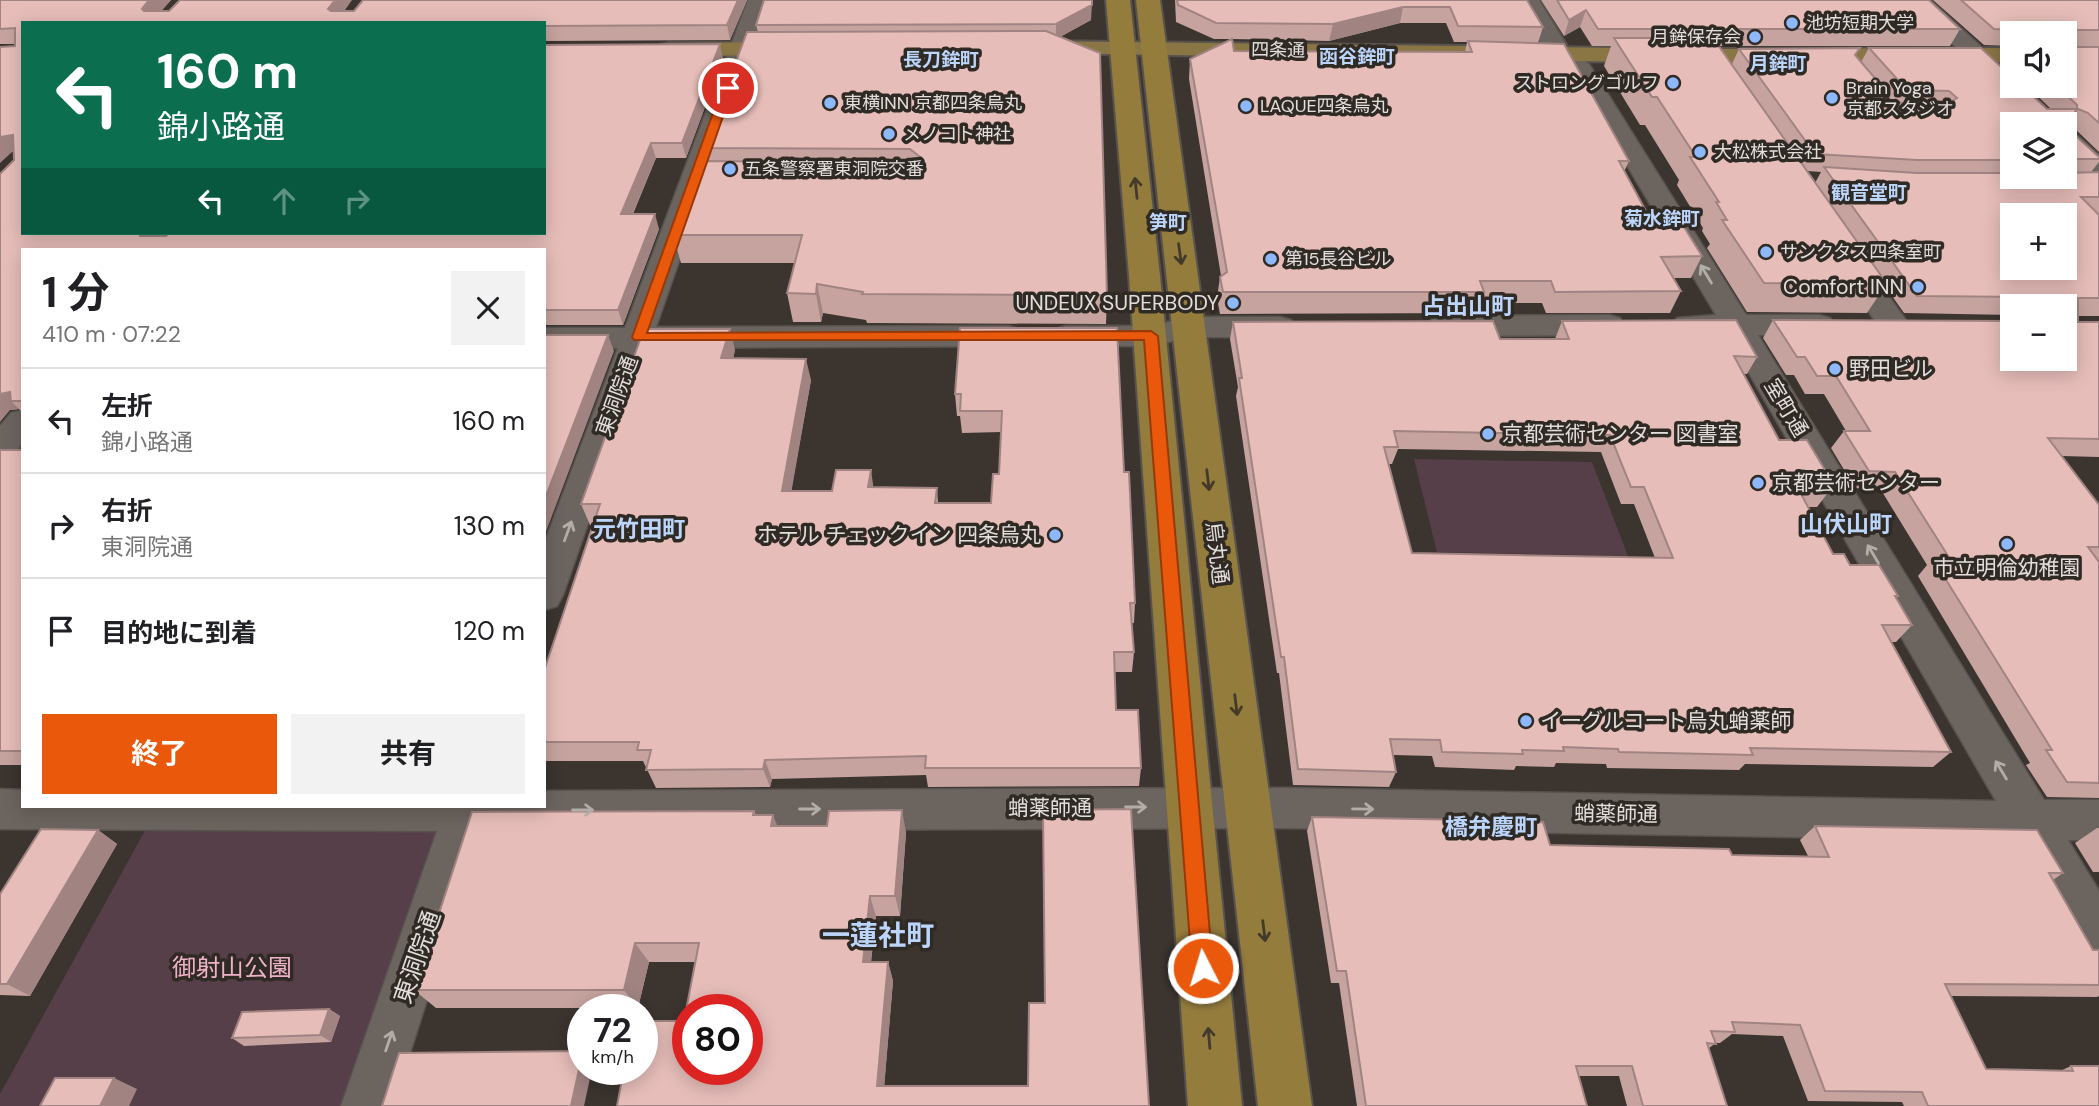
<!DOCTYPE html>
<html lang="ja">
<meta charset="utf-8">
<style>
:root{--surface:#fff;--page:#f2f2f2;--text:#202124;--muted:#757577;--line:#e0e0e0;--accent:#ea580c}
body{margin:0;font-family:"DM Sans","Noto Sans JP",sans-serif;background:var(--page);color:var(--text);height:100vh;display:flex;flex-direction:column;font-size:26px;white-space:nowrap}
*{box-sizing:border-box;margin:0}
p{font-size:23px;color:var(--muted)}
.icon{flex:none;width:38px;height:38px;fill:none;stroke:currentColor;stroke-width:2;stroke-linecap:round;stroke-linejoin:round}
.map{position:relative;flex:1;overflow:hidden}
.details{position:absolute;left:21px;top:248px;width:525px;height:560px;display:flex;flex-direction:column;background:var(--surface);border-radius:0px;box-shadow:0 4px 18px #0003}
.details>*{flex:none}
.top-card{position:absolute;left:21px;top:21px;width:525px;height:214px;border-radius:0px;box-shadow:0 4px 18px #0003;background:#0b6e4f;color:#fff;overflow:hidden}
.controls{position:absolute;left:2000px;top:21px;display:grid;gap:14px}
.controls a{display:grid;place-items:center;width:77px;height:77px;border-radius:0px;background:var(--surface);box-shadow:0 4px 18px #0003;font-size:35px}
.speed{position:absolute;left:567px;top:994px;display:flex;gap:14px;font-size:35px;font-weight:700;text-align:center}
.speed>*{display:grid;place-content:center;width:91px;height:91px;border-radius:50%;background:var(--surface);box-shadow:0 4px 18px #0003;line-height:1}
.speed small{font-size:18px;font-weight:400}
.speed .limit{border:10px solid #d22;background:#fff;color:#111}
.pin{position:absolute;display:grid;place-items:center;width:60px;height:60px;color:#fff;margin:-30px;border:4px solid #fff;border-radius:50%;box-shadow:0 2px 7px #0007}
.me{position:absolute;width:77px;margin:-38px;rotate:355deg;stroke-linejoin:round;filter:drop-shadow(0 0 5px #0008)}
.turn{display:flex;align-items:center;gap:24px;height:147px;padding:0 21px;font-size:32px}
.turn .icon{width:91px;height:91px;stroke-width:2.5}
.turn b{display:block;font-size:49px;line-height:60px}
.lanes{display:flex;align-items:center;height:66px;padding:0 21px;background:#0003;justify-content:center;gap:35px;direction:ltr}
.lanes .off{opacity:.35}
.round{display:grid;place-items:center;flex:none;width:74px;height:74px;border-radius:0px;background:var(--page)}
.headline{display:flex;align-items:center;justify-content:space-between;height:119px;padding:0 21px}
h1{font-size:42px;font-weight:700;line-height:52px}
.action{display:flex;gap:14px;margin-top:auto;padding:14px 21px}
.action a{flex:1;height:80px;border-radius:0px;background:var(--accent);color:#fff;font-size:28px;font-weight:700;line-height:80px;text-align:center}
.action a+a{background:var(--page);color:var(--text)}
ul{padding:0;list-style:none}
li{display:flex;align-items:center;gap:21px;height:105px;padding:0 21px;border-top:2px solid var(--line)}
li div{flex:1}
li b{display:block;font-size:26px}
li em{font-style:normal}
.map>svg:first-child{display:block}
</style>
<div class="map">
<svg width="2099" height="1106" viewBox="0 0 2099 1106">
<rect width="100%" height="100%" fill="#3b342f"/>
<path fill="#563f48" d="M1414,459L1592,462L1628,556L1437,552Z
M147,827L441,829L341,1106H0V1094Z"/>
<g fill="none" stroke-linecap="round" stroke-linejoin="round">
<g stroke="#58524e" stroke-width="3">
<path id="minor" d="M748,0H770L656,327L1008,326L1019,329L1023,336L1019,343L1008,346L649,348L563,595L557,606L544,610V544L618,348H544V328H625Z
M1906,0H1930L2012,75V86H2024L2063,124H2037Z
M1559,46L1567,48L1589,64L1746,315H1819L1830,318L1834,325L1830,332L1819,335H1758L2044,800H2099V840H2068L2099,891V957L2082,950L2019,841L1287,828L481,831L393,1106H341L437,831L0,829V789L23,790V807H544V791L1287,788L1996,801L1727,335H1688L1677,332L1673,325L1677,318L1716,315L1572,73L1547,53L1551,48Z
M2065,129L2074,132L2099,155V177L2090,175L2065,151Z
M1848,251L1858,254L1905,319L1909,326L1905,333L1894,336L1883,333L1834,260L1838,254Z
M1609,315L1620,318L1624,325L1620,332L1609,335L1443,336L1432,333L1428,326L1432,319L1443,316Z
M1190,317H1280L1291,320L1295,327L1291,334L1280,337H1190L1151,346H1066L1055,343L1051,336L1055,329L1066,326H1151Z
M23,410C23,434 28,452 0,460V426L11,413Z"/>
</g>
<g stroke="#58524e" stroke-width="4">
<path id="tertiary" d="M1515,0H1539L1571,53L1568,58L1559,60L1550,58Z"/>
</g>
<g stroke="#58524e" stroke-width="4">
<path id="primary" d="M1036,41L1710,49L2012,48V62L1710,63L1027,53L1024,48L1027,43Z
M794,42L803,44L806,49L803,54L669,57L660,55L657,50L660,45L669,43Z"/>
</g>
<g stroke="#58524e" stroke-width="4">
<path id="trunk" d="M1106,0H1130L1160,276L1242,1106H1188L1129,276Z
M1136,0H1160L1312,1106H1258Z"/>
</g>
<use href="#minor" fill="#6c645f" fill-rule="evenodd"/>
<use href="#tertiary" fill="#6c645f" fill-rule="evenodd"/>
<use href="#primary" fill="#8a7645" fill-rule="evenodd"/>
<use href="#trunk" fill="#947c3c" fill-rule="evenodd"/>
</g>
<path fill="#c6a39f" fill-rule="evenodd" d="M0,0H171L161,11H344L747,0L730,40L544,41V23H23L164,233L161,236H166L723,59L686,158H656L633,214L659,229L623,325H544V250H23V413L19,409L10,410L14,160V152H12L15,44H0Z
M1175,0H1527L1543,27L1538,43L1629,161L1624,172L1655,228L1702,256L1691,278H1673L1681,291L1670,313H1546L1542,303H1480L1477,313L1220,314L1217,298L1220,277L1221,276L1189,79L1190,59L1231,39H1214L1176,22ZM1400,23H1446L1454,42H1467L1465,52L1234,51L1232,39L1329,41Z
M1541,0H1929L1960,29L1950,46H1719L1732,64L1739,49L1856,56L1861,62L1869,48L2047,109H2051L2027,86H2065V33H2012V46L1984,45L1933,0H2099V46H2075V47H2099V152L2076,130V136L2099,157V162L2091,172H2099V316H2078V322H2099V457L2062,456L2099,505V798L2047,797L2026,765L2030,763L1918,576L1927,565L1881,490L1855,488L1831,448L1844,431H1846L1824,394H1805L1794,375H1786L1763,338L1773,320L2012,359L2065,306H2012V315L1904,313L1885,286L1867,313L1747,312L1707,248L1710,244L1702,231L1703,228L1677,185L1679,180L1645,125H1640L1604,66L1611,46H1592L1580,27L1564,36ZM1885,93L1893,102H1880ZM2012,124H2065V177H2012ZM1807,171L1821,172L1815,183Z
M1091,20L1060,37L1107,295L1106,324L867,323L866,320L823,313L821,322H793L787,293L795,263H681L673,235L708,161L704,148L758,32L756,25Z
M2012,53V72L2005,65Z
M1562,321L1757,357L1747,374H1744L1779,440L1825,470L1821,474L1830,490L1817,507H1808L1833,554L1898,596L1896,598L1912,625L1896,642H1891L1951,752L1933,767L1745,764L1739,770L1607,768L1606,764L1556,763L1554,767L1516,766L1514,770L1435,767L1432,756L1393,755L1396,772L1389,787L1293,785L1279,673H1277L1236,396L1238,387L1230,339L1233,322L1500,339H1555ZM1398,449L1601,452L1621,504H1634L1655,558L1412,553L1389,464H1392Z
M960,328L1124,472L1135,603L1134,623H1132L1134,652L1132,672H1115L1116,710L1141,768L1139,786L928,787L926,775L772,779L770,787L656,788L643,761H544V671L593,525H590L581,504L735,350L733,359L811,380L791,491H832L874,487L937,488L938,503H991L999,474L1001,432L962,433L960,416H957L955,394Z
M0,450H23V765H0Z
M754,811L756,815L777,826L906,832L900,916H876L871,962H888L893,981L884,1086L1149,1106H617L684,1021L695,962H649L638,1008H436L414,990Z
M1312,817L1472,823L1550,845L1732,855L1808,856L1800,840L1815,826L2063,873L2053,880L2093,950H2099V996L2097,997L1951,996L1986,1069L2060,1071L2071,1066L2099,1106H1904L1902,1102L1808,1101L1783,1036L1732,1034L1720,1043H1716L1709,1048L1727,1106H1627L1619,1076H1579L1587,1106H1357L1339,983H1331L1307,831Z
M2097,828H2099V872H2093L2075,843Z
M98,830L117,844L30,996L0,995V894Z
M329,1009L340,1016L331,1042L244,1046L232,1038Z"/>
<path fill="#a18482" d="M149,0H171L151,23L142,9Z
M335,0H352L336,23L328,9Z
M738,0H747L730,40L727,25Z
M1092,5L1091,20L1056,39V24Z
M1403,7L1400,23L1329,41L1333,24Z
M1586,10L1580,27L1564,36L1569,20Z
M720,44L723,59L686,158L682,143Z
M13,135L23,150L12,152L0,163V137Z
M651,143L656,158L626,229L621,214Z
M655,214L659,229L623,325L618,310Z
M140,233H164L151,248L140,236Z
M817,284L823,313L821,322L816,294Z
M730,329L735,350L727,380L721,358Z
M608,335L614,351L544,537V501Z
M806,359L811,380L788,511L782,491Z
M10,392L11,401L19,409L10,410L0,422V394Z
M871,470L874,491L868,487Z
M765,760L772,779L770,787L763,769Z
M902,810L906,832L900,916L895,896Z
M773,815L782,837L771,826Z
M98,830L117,844L30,996L7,984Z
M870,896L876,916L869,981L863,962Z
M635,943L649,962L638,1008L624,990Z
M888,962L893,981L883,1102L877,1086Z
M329,1009L340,1016L331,1042L320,1035Z
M583,1055V1069H592L584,1106H571Z
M114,1078L137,1089L129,1106H100Z"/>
<path fill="#e6bdb9" stroke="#a18482" stroke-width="2" fill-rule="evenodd" d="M0,0H149L142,9L144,11H169L180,0H335L328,9L331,11H354L363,0H738L727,25L544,26V23H23V233H140V236H166L169,233H544V45L720,44L682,143H651L621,214H655L618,310H544V250H23V401H11L10,392L0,394V174L14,160L13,135L0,137V47L15,46V28L0,29Z
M764,0H1092V5L1056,24L756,25Z
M1177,0H1527L1543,27L1458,26L1450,7H1403L1333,24L1216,23L1178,5Z
M1557,0H1929L1960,29H1598L1586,10L1569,20Z
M1961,0H2099V30H2074L2075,47H2099V123L2088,113L2078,109L2075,112L2076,136L2099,157V159H2065V124H2012V160H1917L1815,154L1739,49L1860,48L1855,55L1886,91L1870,92V102L1948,104L1957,98L1949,91L1907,90L1869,48H1981L2012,77V86H2022L2047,109H2077V105L2057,86H2065V33H2025V30L1994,29Z
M1046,31L1100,53L1107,295L862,294L863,292L817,284L816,294L787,293L802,235H673L700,161L910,163L920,157L910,149L704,148L747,32Z
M1614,38H1713L1887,284L1764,283L1722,220H1727L1716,202H1719L1690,157H1696L1657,97H1652Z
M1232,39L1234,51L1472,52L1468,41L1564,44L1629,161H1619L1655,228L1684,227L1702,256L1661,257L1681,291L1555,292L1551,281H1480L1484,292H1223L1220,277L1227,272L1190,59Z
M1824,167L1917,173H2012V177H2065V173L2099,172V197H2081L2099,215V298H2078V322H2099V439L2048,438L2099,505V547H2088L2099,562V783L2067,782L2046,750H2052L1933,559H1950L1895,472L1869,471L1844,431H1870L1836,376H1817L1805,357H1797L1773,320L2012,321V359H2065V306H2029V299L2026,297L1917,296ZM2012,215H2065V268H2012Z
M1736,320L1757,357L1734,356L1779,440H1807L1825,470H1819L1830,490H1799L1833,554H1844L1850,565H1879L1898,596H1895L1912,625H1882L1951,752L1750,748L1753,755L1619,752L1618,749L1563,747L1564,751L1522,750L1523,754L1442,752L1440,740L1390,739L1396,772L1298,769L1284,657H1281L1239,378H1242L1233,322L1493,321L1500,339H1569L1562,321ZM1394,431L1610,435L1631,487H1644L1673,558L1412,553L1384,447H1398Z
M960,328H1117L1124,472H1129L1135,603H1130L1134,652H1114L1116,710H1138L1141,768H925L926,756L765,760L763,769L646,770L651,750H637L639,742H544V671L600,504H581L644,329H730L721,358L806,359L782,491H832L836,470H871L868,487L937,488L935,503H991L993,474H999L1002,411H960L961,394H955Z
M544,335H608L544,501Z
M0,450H23V751H0Z
M1131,809L1149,1106H617L624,1069H642V1021H684L699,943H635L624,990H414L472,812L754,811L753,815H773L771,826H827L829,811L902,810L895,896H870L863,962H888L877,1086H1028L1029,1003H1045L1043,810ZM688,1010H747V1069H688Z
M1312,817L1471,820L1472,823L1543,822L1550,845L1729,849L1732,855L1829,857L1815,826L2037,830L2063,873H2049L2093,950H2099V985L1945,984L1986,1069L2073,1071L2071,1066H2099V1106H1928L1922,1092L1825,1091L1800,1025L1732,1022L1735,1032L1711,1031L1716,1044L1707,1043L1727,1106H1643L1632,1066H1576L1587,1106H1366L1346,971H1337Z
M41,829L98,830L7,984H0V894Z
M329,1009L320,1035L232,1038L242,1012Z
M583,1051L571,1106H382L399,1053Z
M55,1078H114L100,1106H40Z"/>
<defs><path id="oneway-shaft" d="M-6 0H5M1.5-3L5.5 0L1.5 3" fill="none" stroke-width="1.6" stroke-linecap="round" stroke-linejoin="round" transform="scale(1.75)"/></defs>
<g stroke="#443a2a">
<use href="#oneway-shaft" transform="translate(1136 188) rotate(-96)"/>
<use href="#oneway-shaft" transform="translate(1180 254) rotate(82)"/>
<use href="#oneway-shaft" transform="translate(1208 480) rotate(83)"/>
<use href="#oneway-shaft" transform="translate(1236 705) rotate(83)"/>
<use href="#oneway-shaft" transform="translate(1264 931) rotate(83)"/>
<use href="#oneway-shaft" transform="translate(1209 1038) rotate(-95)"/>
</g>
<g stroke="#b3ada9">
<use href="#oneway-shaft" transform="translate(1706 274) rotate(-121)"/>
<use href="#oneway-shaft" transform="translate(568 531) rotate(-70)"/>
<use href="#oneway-shaft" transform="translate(1873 554) rotate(-121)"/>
<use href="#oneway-shaft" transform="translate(2001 770) rotate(-121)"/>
<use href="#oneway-shaft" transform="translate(1136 807)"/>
<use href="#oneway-shaft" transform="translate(810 809)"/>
<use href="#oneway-shaft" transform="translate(1363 809) rotate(1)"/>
<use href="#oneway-shaft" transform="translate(583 810)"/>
<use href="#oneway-shaft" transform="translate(389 1041) rotate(-71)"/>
</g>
<path fill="#ea580c" stroke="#983908" stroke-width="2" d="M728,84L733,88L647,333L1151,331L1158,336L1213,968L1210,975L1203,978L1195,975L1192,968L1144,340H634L632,337L722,88Z"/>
<g fill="#8db9fc" stroke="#302a25" stroke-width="2.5">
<circle cx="1792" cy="23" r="7"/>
<circle cx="1755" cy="37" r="7"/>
<circle cx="1673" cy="83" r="7"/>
<circle cx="1832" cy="98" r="7"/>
<circle cx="830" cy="103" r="7"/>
<circle cx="1246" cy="106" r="7"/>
<circle cx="889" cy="134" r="7"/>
<circle cx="1700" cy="152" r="7"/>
<circle cx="730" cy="169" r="7"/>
<circle cx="1766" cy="252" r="7"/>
<circle cx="1271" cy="259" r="7"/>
<circle cx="1918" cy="287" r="7"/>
<circle cx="1233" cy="303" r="7"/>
<circle cx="1835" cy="369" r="7"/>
<circle cx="1488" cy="434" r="7"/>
<circle cx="1758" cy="483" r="7"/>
<circle cx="1055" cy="535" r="7"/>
<circle cx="2007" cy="544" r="7"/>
<circle cx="1526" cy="721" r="7"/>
</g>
<g text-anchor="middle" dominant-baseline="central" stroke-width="7" stroke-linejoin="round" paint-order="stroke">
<g font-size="18" fill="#e2dedb" stroke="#302a25" text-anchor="start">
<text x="1806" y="23">池坊短期大学</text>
<text x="1741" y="37" text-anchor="end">月鉾保存会</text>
<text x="1659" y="83" text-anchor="end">ストロングゴルフ</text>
<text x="1846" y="88">Brain Yoga<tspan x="1846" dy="21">京都スタジオ</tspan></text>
<text x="844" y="103">東横INN 京都四条烏丸</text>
<text x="1260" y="106">LAQUE四条烏丸</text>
<text x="903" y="134">メノコト神社</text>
<text x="1714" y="152">大松株式会社</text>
<text x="744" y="169">五条警察署東洞院交番</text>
<text x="1780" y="252">サンクタス四条室町</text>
<text x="1285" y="259">第15長谷ビル</text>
</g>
<g font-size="18" fill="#e2dedb" stroke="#302a25">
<text transform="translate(1278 50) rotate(1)">四条通</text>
</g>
<g font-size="19" font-weight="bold" fill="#bcd5fb" stroke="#302a25">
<text x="1357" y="56">函谷鉾町</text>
<text x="941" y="59">長刀鉾町</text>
<text x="1778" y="63">月鉾町</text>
<text x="1869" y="192">観音堂町</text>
<text x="1662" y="218">菊水鉾町</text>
<text x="1168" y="222">笋町</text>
</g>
<g font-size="21" fill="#e2dedb" stroke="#302a25" text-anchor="start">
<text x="1904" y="287" text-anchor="end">Comfort INN</text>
<text x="1219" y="303" text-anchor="end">UNDEUX SUPERBODY</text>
<text x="1849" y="369">野田ビル</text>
<text x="1502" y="434">京都芸術センター 図書室</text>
<text x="1772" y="483">京都芸術センター</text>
<text x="1041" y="535" text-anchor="end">ホテル チェックイン 四条烏丸</text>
<text x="2007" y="568" text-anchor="middle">市立明倫幼稚園</text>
<text x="1540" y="721">イーグルコート烏丸蛸薬師</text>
</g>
<g font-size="21" fill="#e2dedb" stroke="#302a25">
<text transform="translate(617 396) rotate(-70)">東洞院通</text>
<text transform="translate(1786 408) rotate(59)">室町通</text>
<text transform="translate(1217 553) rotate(83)">烏丸通</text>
<text x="1050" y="808">蛸薬師通</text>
<text transform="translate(1616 814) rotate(1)">蛸薬師通</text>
</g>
<g font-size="23" font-weight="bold" fill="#bcd5fb" stroke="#302a25">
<text x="1468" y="306">占出山町</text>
<text x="1846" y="524">山伏山町</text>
<text x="639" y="529">元竹田町</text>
<text x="1491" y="827">橋弁慶町</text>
</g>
<g font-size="24" fill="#e2dedb" stroke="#302a25">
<text transform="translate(417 957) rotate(-71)">東洞院通</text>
</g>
<g font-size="24" fill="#eeb1c8" stroke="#302a25">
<text x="232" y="967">御射山公園</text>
</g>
<g font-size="28" font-weight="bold" fill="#bcd5fb" stroke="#302a25">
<text x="878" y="935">一蓮社町</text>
</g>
</g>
</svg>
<div class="controls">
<a><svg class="icon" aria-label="sound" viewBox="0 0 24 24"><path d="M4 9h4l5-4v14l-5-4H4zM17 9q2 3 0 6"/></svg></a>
<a><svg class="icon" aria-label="layers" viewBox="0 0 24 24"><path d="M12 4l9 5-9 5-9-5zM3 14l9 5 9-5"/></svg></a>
<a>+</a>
<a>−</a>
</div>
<div class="speed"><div>72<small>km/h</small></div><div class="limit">80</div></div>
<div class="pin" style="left:728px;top:88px;background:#d93025"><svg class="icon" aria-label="arrive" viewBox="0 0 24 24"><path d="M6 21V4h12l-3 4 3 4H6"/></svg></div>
<svg class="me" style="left:1203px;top:968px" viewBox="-20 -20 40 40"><circle r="17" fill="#ea580c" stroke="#fff" stroke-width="3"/><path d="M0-11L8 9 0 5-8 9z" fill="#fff"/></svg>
<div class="top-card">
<div class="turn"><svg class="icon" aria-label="left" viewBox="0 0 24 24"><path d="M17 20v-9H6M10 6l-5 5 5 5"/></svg><div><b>160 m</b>錦小路通</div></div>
<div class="lanes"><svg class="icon" aria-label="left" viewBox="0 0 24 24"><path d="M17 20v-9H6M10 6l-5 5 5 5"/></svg><svg class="icon off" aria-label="ahead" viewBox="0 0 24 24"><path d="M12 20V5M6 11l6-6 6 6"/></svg><svg class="icon off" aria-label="right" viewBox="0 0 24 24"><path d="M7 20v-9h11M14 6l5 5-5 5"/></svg></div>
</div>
<section class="details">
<div class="headline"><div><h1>1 分</h1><p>410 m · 07:22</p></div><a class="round"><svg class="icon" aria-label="close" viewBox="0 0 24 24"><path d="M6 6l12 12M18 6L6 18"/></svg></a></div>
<ul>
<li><svg class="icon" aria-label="left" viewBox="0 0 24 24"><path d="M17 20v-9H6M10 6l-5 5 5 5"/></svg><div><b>左折</b><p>錦小路通</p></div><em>160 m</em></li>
<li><svg class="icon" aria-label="right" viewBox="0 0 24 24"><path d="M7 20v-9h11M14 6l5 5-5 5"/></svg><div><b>右折</b><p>東洞院通</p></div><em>130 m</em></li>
<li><svg class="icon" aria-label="arrive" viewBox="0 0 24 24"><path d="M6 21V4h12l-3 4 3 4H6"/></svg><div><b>目的地に到着</b></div><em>120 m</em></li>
</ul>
<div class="action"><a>終了</a><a>共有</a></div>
</section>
</div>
